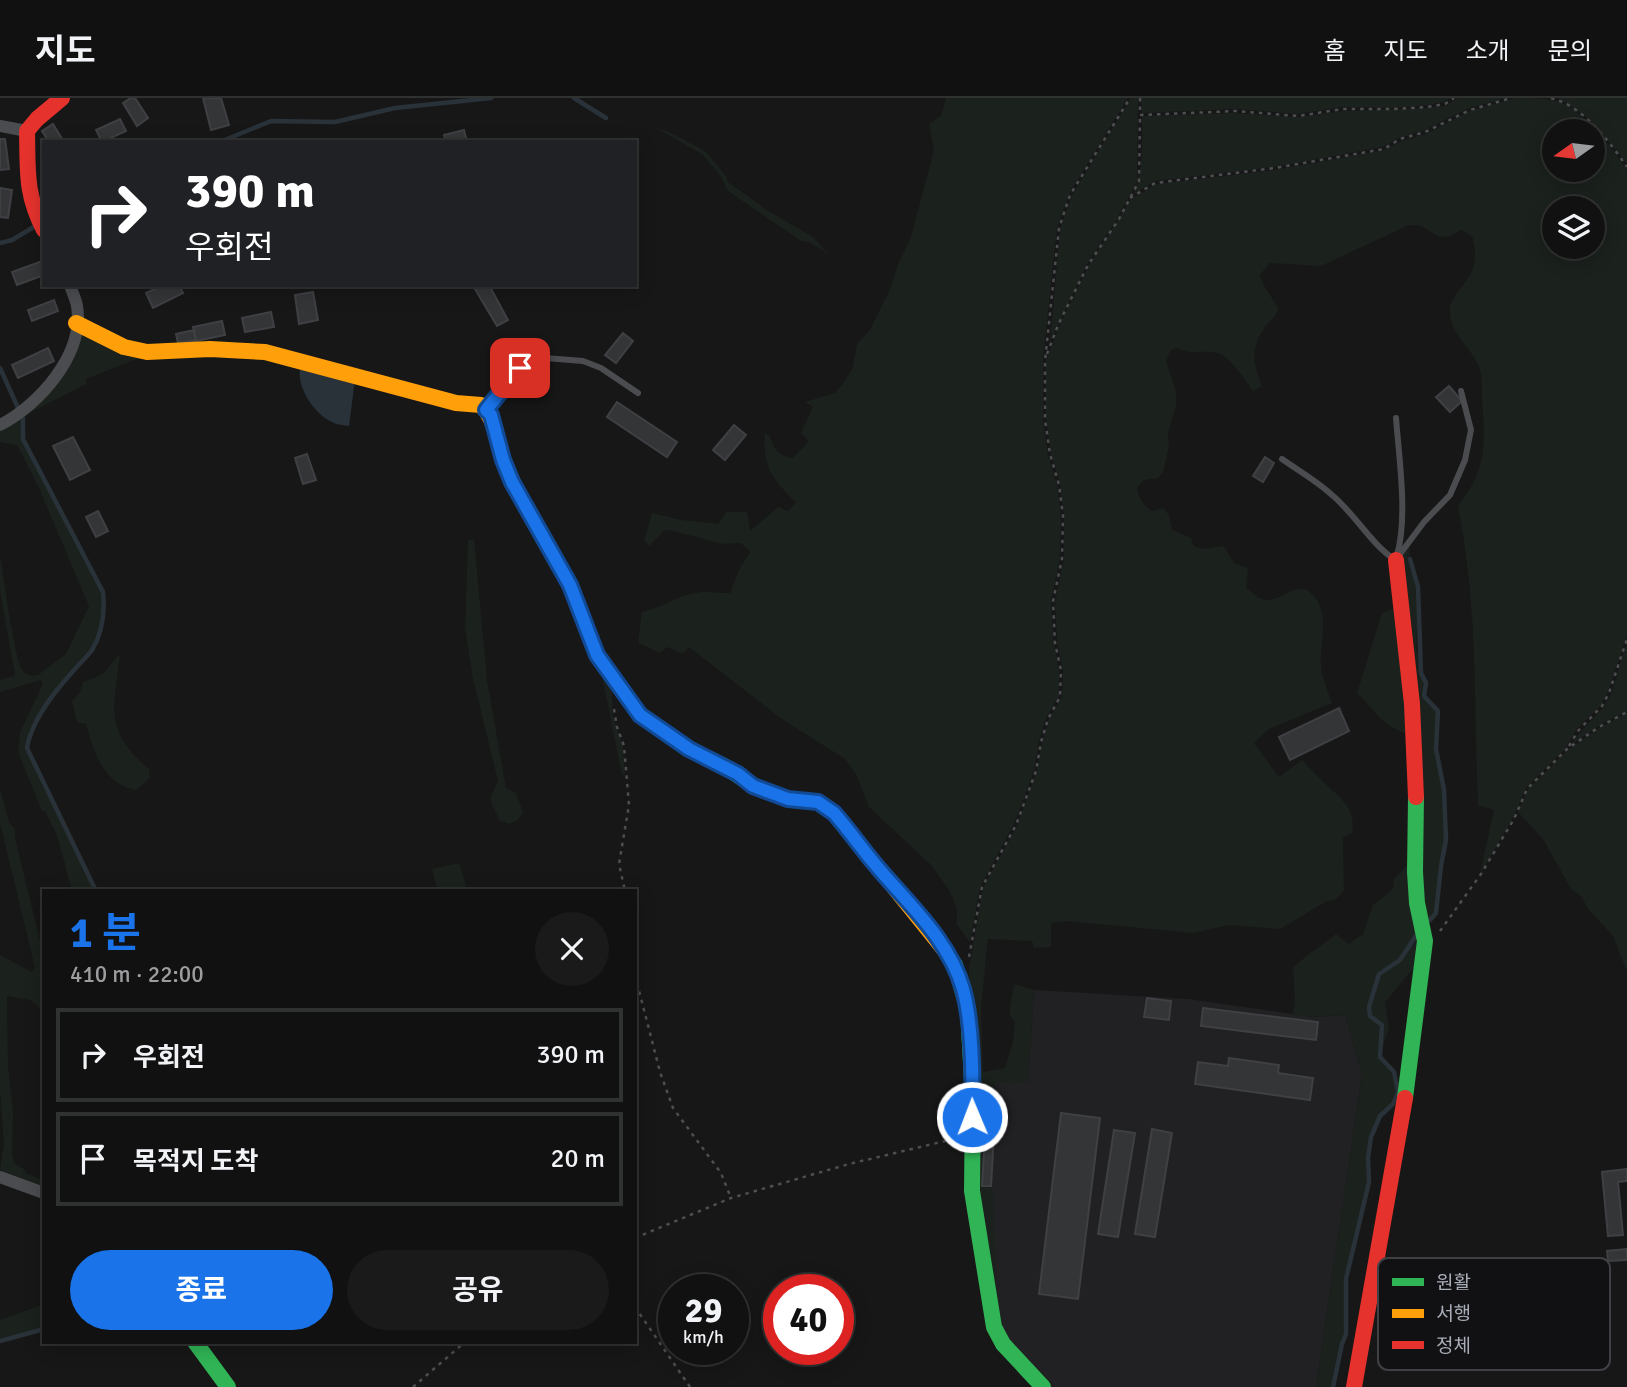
<!DOCTYPE html>
<html lang="ko">
<meta charset="utf-8">
<style>
body{margin:0;font-family:Signika,"Noto Sans KR",sans-serif;background:#1a1a1a;color:#f1f3f6;height:100vh;display:flex;flex-direction:column;font-size:26px;white-space:nowrap}
*{box-sizing:border-box;margin:0}
p{font-size:23px;color:#9c9d9f}
.icon{flex:none;width:38px;height:38px;fill:none;stroke:currentColor;stroke-width:2;stroke-linecap:round;stroke-linejoin:round}
.map{position:relative;flex:1;overflow:hidden}
.panel{position:absolute;left:42px;top:791px;width:595px;height:455px;display:flex;flex-direction:column;background:#111;border-radius:0px;box-shadow:0 4px 18px #0003,0 0 0 2px #303131}
.panel>*{flex:none}
.top-card{position:absolute;left:42px;top:42px;width:595px;height:147px;border-radius:0px;box-shadow:0 4px 18px #0003,0 0 0 2px #303131;background:#202124;color:#fff;overflow:hidden}
.needle{width:46px;rotate:256deg}
.buttons{position:absolute;left:1542px;top:21px;display:grid;gap:14px}
.buttons a{display:grid;place-items:center;width:63px;height:63px;border-radius:50%;background:#111;box-shadow:0 4px 18px #0003,0 0 0 2px #303131;font-size:35px}
.speed{position:absolute;left:658px;top:1176px;display:flex;gap:14px;font-size:35px;font-weight:700;text-align:center}
.speed>*{display:grid;place-content:center;width:91px;height:91px;border-radius:50%;background:#111;box-shadow:0 4px 18px #0003,0 0 0 2px #303131;line-height:1}
.speed small{font-size:18px;font-weight:400}
.speed .limit{border:10px solid #d22;background:#fff;color:#111}
.pin{position:absolute;display:grid;place-items:center;width:60px;height:60px;color:#fff;margin:-30px;border-radius:14px;box-shadow:0 4px 10px #0006}
.me{position:absolute;width:77px;margin:-38px;rotate:359deg;stroke-linejoin:round;filter:drop-shadow(0 0 5px #0008)}
.turn{display:flex;align-items:center;gap:24px;height:147px;padding:0 28px;font-size:32px}
.turn .icon{width:91px;height:91px;stroke-width:2.5}
.turn b{display:block;font-size:49px;line-height:60px}
.round{display:grid;place-items:center;flex:none;width:74px;height:74px;border-radius:37px;background:#1a1a1a}
.overview{display:flex;align-items:center;justify-content:space-between;height:119px;padding:0 28px}
h1{font-size:42px;font-weight:700;line-height:52px;color:#1a73e8}
.cta{display:flex;gap:14px;margin-top:auto;padding:14px 28px}
.cta a{flex:1;height:80px;border-radius:42px;background:#1a73e8;color:#fff;font-size:28px;font-weight:700;line-height:80px;text-align:center}
.cta a+a{background:#1a1a1a;color:#f1f3f6}
ul{padding:0;list-style:none}
li{display:flex;align-items:center;gap:21px;height:94px;margin:0 14px 10px;padding:0 14px;border:4px solid #303131;border-radius:0px}
li div{flex:1}
li b{display:block;font-size:26px}
li em{font-style:normal}
header{display:flex;align-items:center;gap:42px;box-sizing:border-box;height:98px;padding:0 35px;background:#111;border-bottom:2px solid #303131}
header strong{font-size:33px}
nav{display:flex;gap:38px;margin-inline-start:auto;font-size:24px}
.map>svg:first-child{display:block}
.built{fill:#212124}
.green{fill:#1b211c;fill-rule:evenodd}
.water{fill:#2a3239}
.lines{fill:none;stroke-linecap:round;stroke-linejoin:round}
.stream{stroke:#2a3239;stroke-width:4.5}
.building{fill:#343537;stroke:#3f4043;stroke-width:2}
.path{stroke:#4d4e52;stroke-width:2.5;stroke-dasharray:3.5 5;stroke-linecap:butt}
.lane{stroke:#4b4c50;stroke-width:6}
.street{stroke:#4b4c50;stroke-width:12}
.fast{stroke:#30b455;stroke-width:16}
.slow{stroke:#ff9f0a;stroke-width:16}
.jam{stroke:#e5322d;stroke-width:16}
.route-casing{stroke:#114b97;stroke-width:18}
.route{stroke:#1a73e8;stroke-width:12}
.key{fill:#111113;stroke:#3e4045;stroke-width:2}
.key-label{font-size:19px;fill:#a8adb8}
</style>
<header>
<strong>지도</strong>
<nav><a>홈</a><a>지도</a><a>소개</a><a>문의</a></nav>
</header>
<div class="map">
<svg width="1627" height="1289" viewBox="0 0 1627 1289">
<rect width="100%" height="100%" fill="#171717"/>
<!-- built -->
<path class="built" d="M1034 892 1188 901 1313 919 1345 917 1362 975 1316 1289H1055L1000 1232 985 1089 987 1034 993 1035 995 984H1028Z"/>
<!-- green -->
<path class="green" d="M946 0H1128L1069 96 1057 130 1043 262V322L1048 357 1057 387 1061 418 1060 461 1051 503 1054 546 1059 572V598L1046 620 1039 643 1034 673 1014 726 980 789 970 844 957 827V810L949 792 932 768 869 709 856 676 845 661 779 619 689 549 683 556 667 549 660 555 638 545 642 514C661 510 674 500 690 496 703 492 717 495 730 495L739 472 750 454 741 445 723 446 669 432 663 433 650 448 644 443 652 415 682 422 718 426 726 414H747L750 433 778 409 788 413 796 404C773 383 762 368 765 335L770 338C772 350 780 359 793 360L809 343 801 335 813 309 805 304 835 295 845 283 853 269 857 246 870 232 890 191 899 164 911 139 934 52 929 26 941 18Z
M1131 0H1138L1137 83 1117 121 1087 166 1050 245 1060 131 1072 97Z
M1141 0H1451L1444 4 1427 7 1394 10 1342 9 1298 16 1236 11 1142 15Z
M1458 0H1507L1469 10 1425 32 1399 40 1383 49 1274 69 1155 83 1133 97C1144 72 1142 45 1142 18L1236 15 1299 19 1343 13 1427 10 1445 8Z
M1515 0C1530 0 1547 0 1560 4 1588 17 1610 46 1627 72V538L1608 594 1601 607 1576 632 1566 650 1526 690 1513 720 1480 776 1494 712 1478 707C1474 608 1478 506 1458 409 1463 399 1471 391 1475 381 1487 356 1484 327 1482 301 1481 291 1483 278 1479 269 1472 251 1452 237 1450 217 1447 190 1486 183 1472 138L1461 132 1450 138 1439 139 1421 128 1409 127 1321 168 1270 165 1260 177C1263 190 1273 199 1278 211 1275 220 1270 222 1265 229 1250 251 1253 265 1262 288L1253 293C1246 283 1229 258 1218 255 1203 251 1192 258 1178 250L1171 252 1166 263 1176 294V308L1168 335 1169 349 1163 374 1158 380 1144 382 1137 389C1138 400 1143 406 1151 413L1163 410 1169 417 1172 432 1191 440 1194 448 1204 451 1224 448 1234 465 1248 470 1246 490C1252 494 1258 501 1265 502 1281 504 1297 482 1311 495 1332 515 1319 543 1321 568 1322 581 1328 593 1332 605L1269 631 1254 645 1279 679 1302 662C1311 671 1320 681 1329 689 1344 703 1356 713 1352 735L1343 740 1344 792 1335 802 1327 803 1280 831 1229 827 1193 835 1066 823 1051 825V849L1034 850 1032 843 988 841 981 910 983 974 1005 970 1013 943 1015 924 1009 916 1014 886 1034 892 1028 984 995 985 993 1035H987L985 1089 993 1091 996 1193 1000 1232 1055 1289H1048L1004 1243 997 1229 976 1091 975 1003 969 871 983 790 1017 728 1037 673 1042 644 1049 621 1062 599 1063 572 1057 545 1055 503 1064 461V418L1060 386 1051 356 1046 322V263L1060 226 1089 167 1131 101 1156 86 1275 72 1384 52 1401 43 1426 36 1470 13ZM1554 33H1592V72H1554ZM1554 110H1592V149H1554Z
M1558 0H1627V66L1590 22Z
M656 30 669 34 705 53 726 78 728 84 767 112 813 139 829 156 809 144 801 143 728 93 720 77 703 57Z
M81 233 147 257 86 281V286L24 318C59 290 67 275 81 233Z
M22 321V342L102 494C104 514 102 535 90 552 73 576 26 618 27 648 27 653 29 658 31 663L94 793H72L58 740 45 713H42L18 654 20 634 43 586 41 582 0 594V582L15 578 0 493V458C4 479 14 561 23 573 27 578 33 578 38 577L66 556 89 508 38 388 17 347 0 344V333Z
M474 441 487 582 506 690 516 695 523 714 518 722 509 726 499 722 490 701 498 683 473 581 465 530 468 442Z
M1410 444C1408 468 1414 473 1417 494 1419 512 1416 531 1417 550 1419 567 1425 582 1423 599L1437 614 1435 651 1442 692 1445 742 1439 768 1435 815 1426 826 1398 462Z
M1396 510 1401 521C1407 580 1411 638 1413 697 1414 741 1408 787 1418 830L1399 861 1377 875 1368 909 1369 919 1380 927 1378 960 1392 975 1396 994 1391 1005 1379 1017 1369 1039 1366 1060 1367 1084 1344 1181V1236L1340 1245 1331 1289H1316L1362 975 1345 917 1313 919 1293 916 1295 903 1293 870C1305 857 1322 848 1336 836L1349 846 1363 836 1373 807 1393 791 1394 781 1410 764 1408 636C1379 627 1377 613 1357 595L1382 515Z
M1627 545V613L1598 628 1571 647C1580 632 1593 622 1604 608 1617 590 1618 565 1627 545Z
M120 557C114 610 103 632 149 671L150 680 136 692C102 685 95 656 86 626L77 624 72 603 80 594 83 584C90 581 99 579 105 574 111 568 112 562 120 557Z
M600 567 612 589V615L623 648 625 676 622 677Z
M1627 615V874L1613 838 1588 811 1581 798 1571 791 1543 741 1518 714 1528 691 1568 652 1599 630Z
M0 690 9 724 15 731V740L44 859V913L30 902 7 898 8 968 13 1014 12 1056 14 1065 24 1071 26 1075 44 1083V1088L0 1072 4 1045 0 994V857L32 874 35 870 0 725Z
M459 765 468 793H438L432 771Z
M1419 836 1422 860 1385 904 1389 931 1381 954 1384 926 1372 917 1371 910 1380 877 1401 863Z
M44 1206V1229L0 1242V1222Z"/>
<!-- water -->
<path class="water" d="M301 267 355 282 349 328C343 327 337 327 332 324 314 316 294 286 301 267Z"/>
<g class="lines">
<!-- stream -->
<path class="stream" d="M574 0 606 20
M220 44 271 23 335 24 395 10 491 0
M0 145 12 142 37 127
M0 270 23 321V341L103 494C105 514 103 534 92 552 87 559 80 565 74 572 56 592 31 622 27 650L96 793
M1410 461 1418 489 1421 575 1426 585 1424 598 1438 613 1436 651 1444 692 1446 742 1441 768 1436 815 1430 822
M0 1243 44 1231
M1333 1289 1342 1246 1346 1236V1181L1369 1084 1368 1060 1371 1039 1380 1018 1393 1006 1398 994 1394 974 1380 959 1382 927 1370 918 1369 909 1379 876 1400 862 1417 836"/>
</g>
<!-- building -->
<path class="building" d="M131 0H135L148 20 137 28 123 5Z
M203 0H221L229 27 211 32Z
M120 21 126 33 102 44 96 32Z
M53 26 64 44H49L42 33Z
M464 32 467 44H446L444 37Z
M0 41H5L9 71 0 72Z
M0 90 12 92 8 120 0 119Z
M42 163 44 177 17 187 12 174Z
M163 187H179L183 195 153 210 146 195Z
M481 187H489L508 222 497 228 475 191Z
M313 194 318 222 299 226 295 197Z
M54 202 58 213 32 223 28 212Z
M271 214 274 229 245 234 242 220Z
M222 223 225 237 196 243 193 229Z
M194 232 196 242 178 245 176 236Z
M623 235 633 243 616 265 605 257Z
M48 250 54 263 18 280 12 267Z
M1449 288 1462 303 1450 314 1436 299Z
M617 304 677 344 667 359 607 319Z
M734 327 746 337 725 362 713 352Z
M73 339 90 372 70 382 53 348Z
M307 356 316 382 303 386 295 360Z
M1265 359 1274 365 1263 384 1253 378Z
M98 413 108 433 96 439 86 419Z
M1339 610 1349 633 1290 662 1279 639Z
M1147 900 1171 903 1169 922 1144 919Z
M1203 910 1318 924 1316 942 1201 928Z
M1229 960 1279 967 1278 975 1313 980 1310 1002 1195 986 1198 964 1228 968Z
M1061 1015 1100 1020 1078 1201 1039 1196Z
M1152 1031 1172 1035 1155 1139 1135 1136Z
M1114 1032 1135 1035 1118 1139 1098 1136Z
M985 1036H994L991 1088H982Z
M1627 1071V1083L1618 1084 1623 1137 1608 1138 1602 1074Z
M1627 1151V1162L1608 1163 1607 1153Z"/>
<g class="lines">
<!-- path -->
<path class="path" d="M1140 0V17L1236 13 1298 18 1343 11H1393L1427 9 1445 6 1454 0
M1551 0C1583 8 1609 43 1627 69
M1130 100 1155 85 1275 70 1384 51 1400 41 1425 34 1470 12 1511 0
M1047 256 1059 225 1088 167 1119 121 1139 83 1140 17
M614 611 617 629 624 648 629 707 619 766 625 793
M1569 648 1578 633 1602 608 1609 595 1627 541
M1440 833 1481 776 1514 721 1527 691 1567 651 1599 629 1627 614
M969 859 982 789 1016 727 1036 673 1041 644 1048 621 1060 599 1061 572 1055 545 1053 503 1062 461 1063 418 1059 387 1050 356 1045 322V263L1059 130 1070 97 1130 0
M635 877 660 974 673 1010 721 1075 731 1100
M635 1140 731 1100 849 1066 958 1040
M635 1209 690 1289
M413 1289 465 1244"/>
<!-- lane -->
<path class="lane" d="M488 310 520 270 545 260 583 263 601 270 638 295
M1396 320C1399 360 1408 419 1397 457
M1282 361C1299 373 1317 383 1332 397 1354 415 1372 447 1394 461
M1397 460 1424 424 1450 397 1465 362 1471 332 1461 293"/>
<!-- street -->
<path class="street" d="M0 28 27 33
M0 327C39 307 85 256 77 208 76 201 72 194 70 187
M0 1079 44 1095"/>
<!-- fast -->
<path class="fast" d="M535 424 570 487 597 557 640 617 689 651 724 668 745 682
M947 855 955 867 968 912 973 1001 972 1093 994 1229 1003 1246 1043 1289
M1405 1000 1425 843 1417 805 1415 774 1416 699
M195 1244 228 1289"/>
<!-- slow -->
<path class="slow" d="M76 225 124 249 147 254 210 251 265 254 456 305 481 307C497 323 496 343 504 364 511 385 524 404 535 424
M745 682 753 688 788 701 818 704 834 715 947 855"/>
<!-- jam -->
<path class="jam" d="M44 132C25 96 28 72 27 33L37 21 62 0
M1396 462 1412 606 1416 699
M1354 1289 1405 1000"/>
</g>
<g class="lines">
<defs>
<path id="route" d="M520 270 486 312 491 317 503 362 512 384 570 487 597 557 640 617 689 651 738 676 753 688 788 701 818 704 834 715C848 731 860 748 874 765 906 804 949 841 963 891 973 927 973 982 972 1019"/>
</defs>
<!-- route casing -->
<use href="#route" class="route-casing"/>
<!-- route -->
<use href="#route" class="route"/>
</g>
<!-- legend -->
<rect x="1378" y="1160" width="232" height="112" rx="10" class="key"/>
<rect x="1392" y="1180" width="32" height="8" fill="#30b455"/>
<rect x="1392" y="1211" width="32" height="9" fill="#ff9f0a"/>
<rect x="1392" y="1243" width="32" height="8" fill="#e5322d"/>
<g class="key-label">
<text x="1436" y="1191">원활</text>
<text x="1436" y="1222">서행</text>
<text x="1436" y="1254">정체</text>
</g>
</svg>
<div class="buttons">
<a><svg class="needle" viewBox="-14 -14 28 28"><path d="M0-13l5 13h-10z" fill="#e53935"/><path d="M0 13l5-13h-10z" fill="#9c9d9f"/></svg></a>
<a><svg class="icon" aria-label="layers" viewBox="0 0 24 24"><path d="M12 4l9 5-9 5-9-5zM3 14l9 5 9-5"/></svg></a>
</div>
<div class="speed"><div>29<small>km/h</small></div><div class="limit">40</div></div>
<div class="pin" style="left:520px;top:270px;background:#d93025"><svg class="icon" aria-label="arrive" viewBox="0 0 24 24"><path d="M6 21V4h12l-3 4 3 4H6"/></svg></div>
<svg class="me" style="left:972px;top:1019px" viewBox="-20 -20 40 40"><circle r="17" fill="#1a73e8" stroke="#fff" stroke-width="3"/><path d="M0-11L8 9 0 5-8 9z" fill="#fff"/></svg>
<div class="top-card">
<div class="turn"><svg class="icon" aria-label="right" viewBox="0 0 24 24"><path d="M7 20v-9h11M14 6l5 5-5 5"/></svg><div><b>390 m</b>우회전</div></div>
</div>
<section class="panel">
<div class="overview"><div><h1>1 분</h1><p>410 m · 22:00</p></div><a class="round"><svg class="icon" aria-label="close" viewBox="0 0 24 24"><path d="M6 6l12 12M18 6L6 18"/></svg></a></div>
<ul>
<li><svg class="icon" aria-label="right" viewBox="0 0 24 24"><path d="M7 20v-9h11M14 6l5 5-5 5"/></svg><div><b>우회전</b></div><em>390 m</em></li>
<li><svg class="icon" aria-label="arrive" viewBox="0 0 24 24"><path d="M6 21V4h12l-3 4 3 4H6"/></svg><div><b>목적지 도착</b></div><em>20 m</em></li>
</ul>
<div class="cta"><a>종료</a><a>공유</a></div>
</section>
</div>
